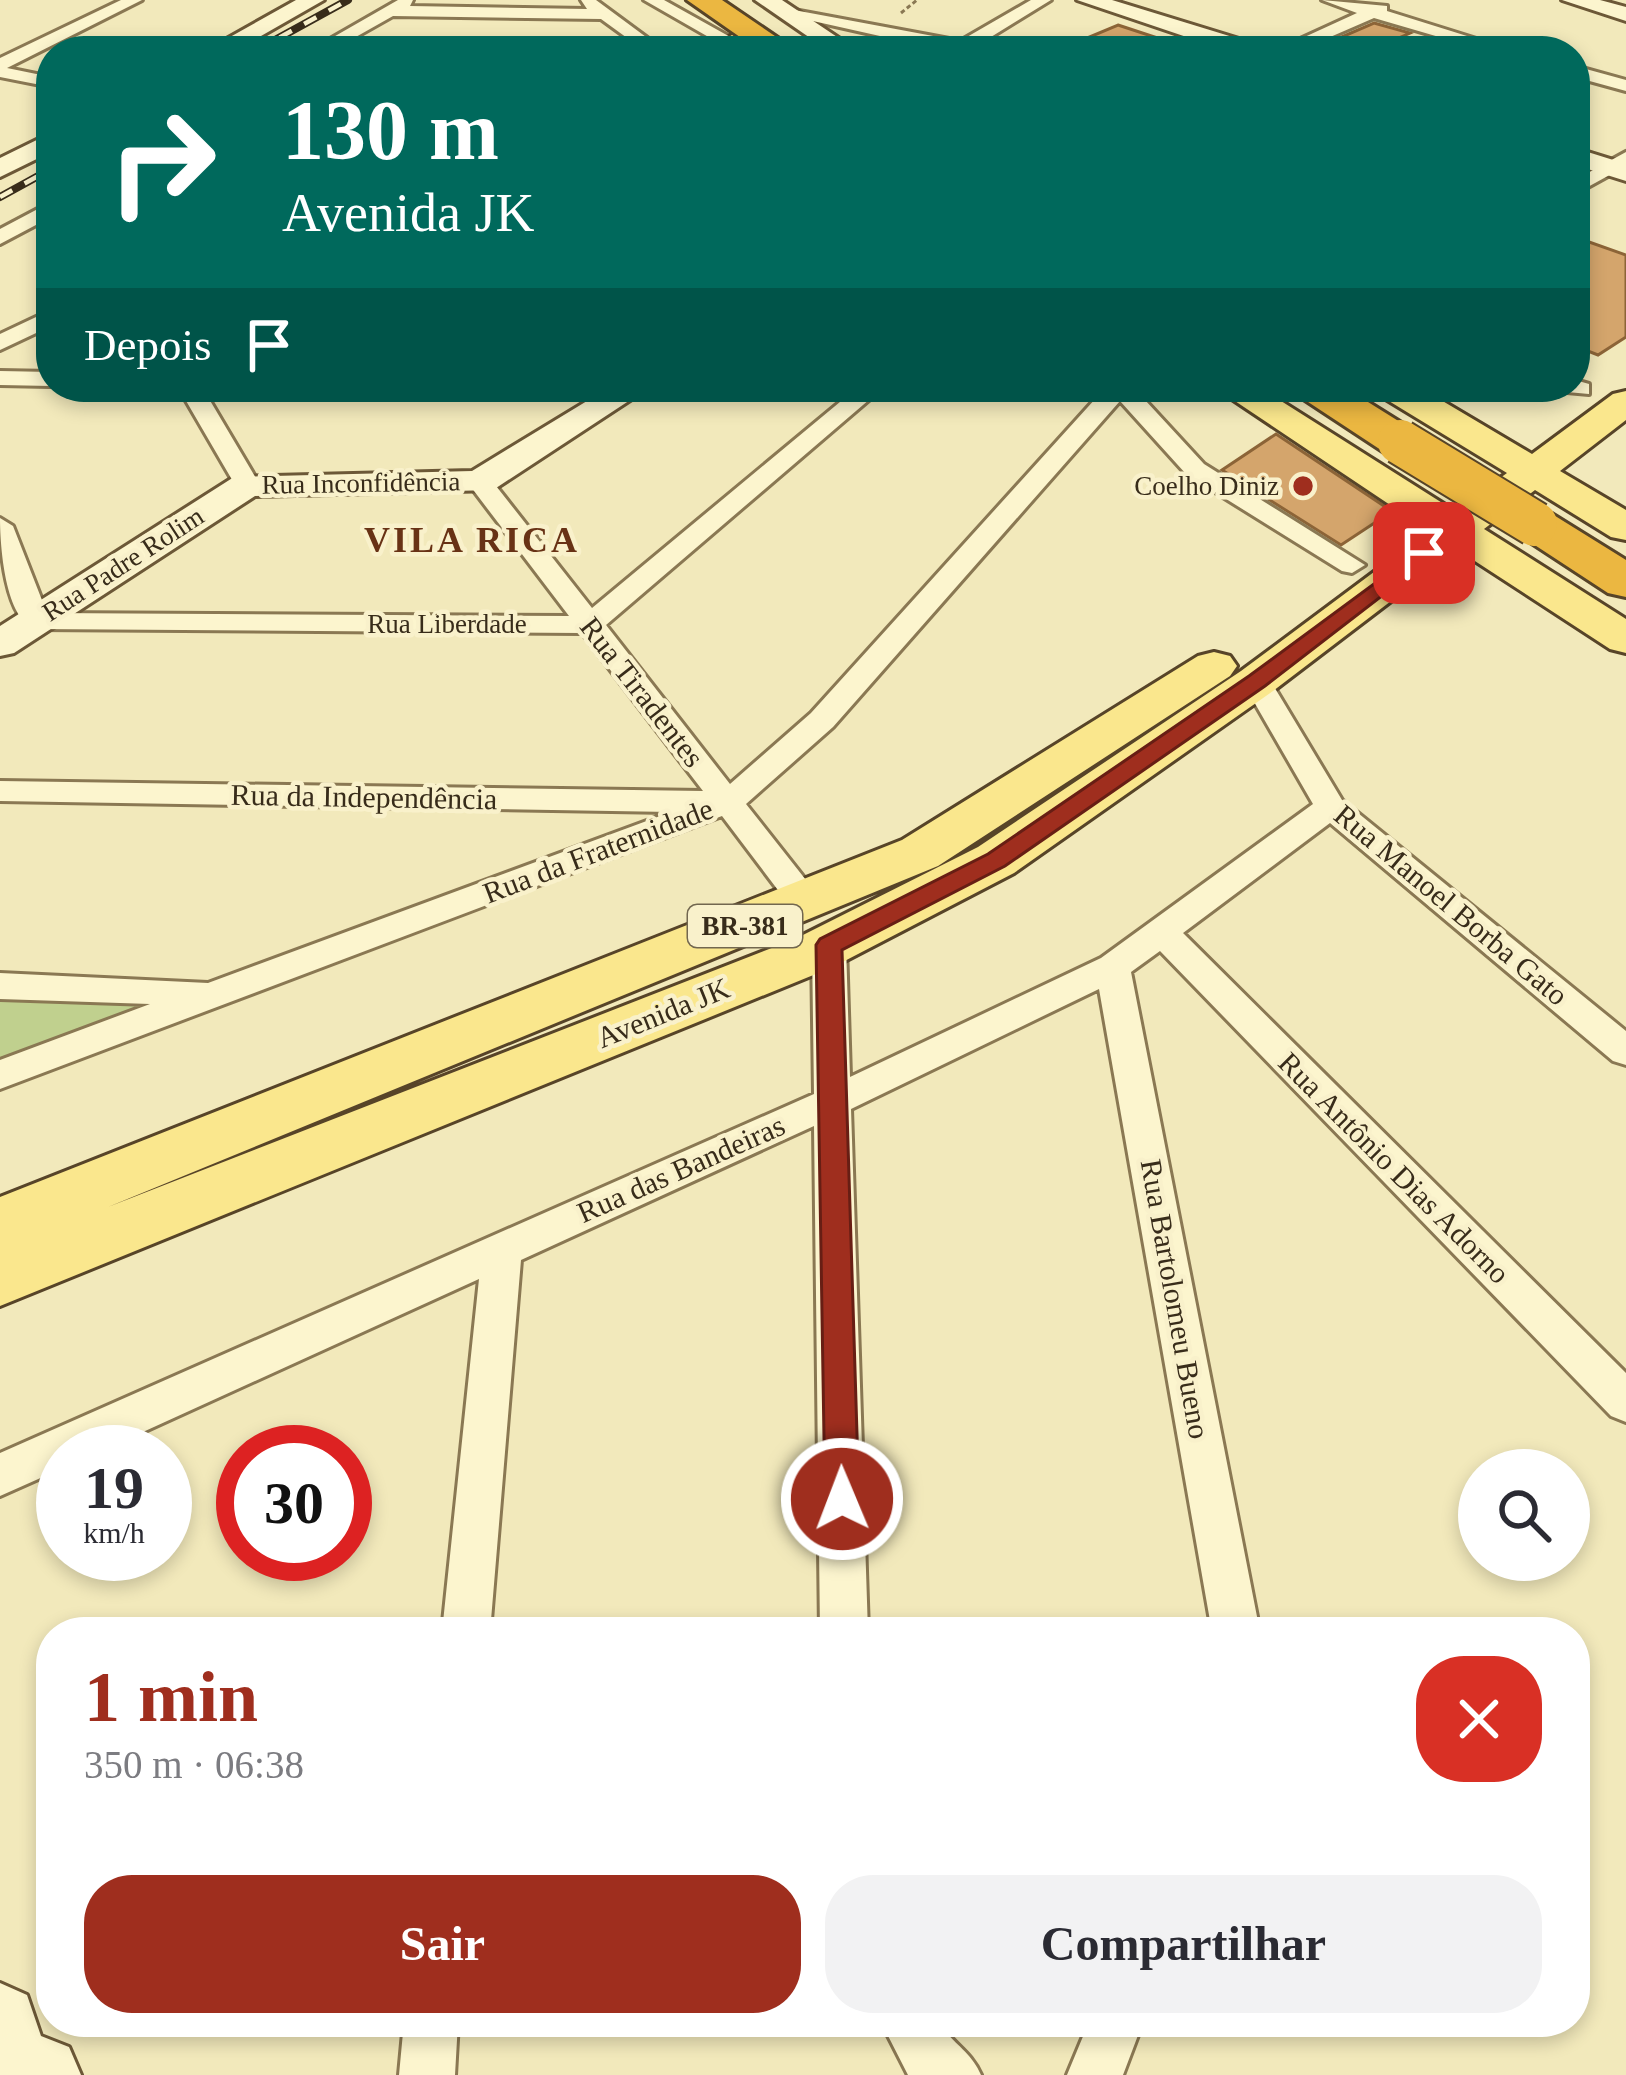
<!DOCTYPE html>
<html lang="pt">
<meta charset="utf-8">
<style>
body{margin:0;font-family:"Times New Roman",serif;background:#f2f2f3;color:#2b2b33;height:100vh;display:flex;flex-direction:column;font-size:45px;white-space:nowrap}
*{box-sizing:border-box;margin:0}
p{font-size:39px;color:#7c7c81}
.icon{flex:none;width:66px;height:66px;fill:none;stroke:currentColor;stroke-width:2;stroke-linecap:round;stroke-linejoin:round}
.map{position:relative;flex:1;overflow:hidden}
.drawer{position:absolute;left:36px;top:1617px;width:1554px;height:420px;display:flex;flex-direction:column;background:#fff;border-radius:48px;box-shadow:0 6px 18px #0003}
.drawer>*{flex:none}
.top-card{position:absolute;left:36px;top:36px;width:1554px;height:366px;border-radius:48px;box-shadow:0 6px 18px #0003;background:#00695c;color:#fff;overflow:hidden}
.tools{position:absolute;left:1458px;top:1449px;display:grid;gap:24px}
.tools a{display:grid;place-items:center;width:132px;height:132px;border-radius:50%;background:#fff;box-shadow:0 6px 18px #0003;font-size:60px}
.speed{position:absolute;left:36px;top:1425px;display:flex;gap:24px;font-size:60px;font-weight:700;text-align:center}
.speed>*{display:grid;place-content:center;width:156px;height:156px;border-radius:50%;background:#fff;box-shadow:0 6px 18px #0003;line-height:1}
.speed small{font-size:30px;font-weight:400}
.speed .limit{border:18px solid #d22;background:#fff;color:#111}
.pin{position:absolute;display:grid;place-items:center;width:102px;height:102px;color:#fff;margin:-51px;border-radius:24px;box-shadow:0 6px 18px #0006}
.me{position:absolute;width:132px;margin:-66px;rotate:359deg;stroke-linejoin:round;filter:drop-shadow(0 0 9px #0008)}
.turn{display:flex;align-items:center;gap:42px;height:252px;padding:0 48px;font-size:54px}
.turn .icon{width:156px;height:156px;stroke-width:2.5}
.turn b{display:block;font-size:84px;line-height:102px}
.then{display:flex;align-items:center;height:114px;padding:0 48px;background:#0003;gap:24px;font-size:45px}
.round{display:grid;place-items:center;flex:none;width:126px;height:126px;border-radius:48px;background:#f2f2f3}
.overview{display:flex;align-items:center;justify-content:space-between;height:204px;padding:0 48px}
h1{font-size:72px;font-weight:800;line-height:90px;color:#9f2e1e}
.cta{display:flex;gap:24px;margin-top:auto;padding:24px 48px}
.cta a{flex:1;height:138px;border-radius:48px;background:#9f2e1e;color:#fff;font-size:48px;font-weight:800;line-height:138px;text-align:center}
.cta a+a{background:#f2f2f3;color:#2b2b33}
.map>svg:first-child{display:block}
.green{fill:#c0d08e}
.building{fill:#d4a56c;stroke:#8c6437;stroke-width:3}
.lines{fill:none;stroke-linecap:round;stroke-linejoin:round}
.street-casing{stroke:#8a7853;stroke-width:6}
.secondary-casing{stroke:#6c5837;stroke-width:6}
.primary-casing{stroke:#574428;stroke-width:6}
.highway-casing{stroke:#574428;stroke-width:6}
.path{stroke:#8a7853;stroke-width:3;stroke-dasharray:4.5 3;stroke-linecap:butt}
.street{fill:#fcf5ce;fill-rule:evenodd}
.secondary{fill:#fcf5ce;fill-rule:evenodd}
.primary{fill:#fae78d;fill-rule:evenodd}
.highway{fill:#ebb741;fill-rule:evenodd}
.rail-casing{stroke:#382c1a;stroke-width:8}
.rail{stroke:#f9f1cb;stroke-width:4.5;stroke-dasharray:14;stroke-linecap:butt}
.highway-bridge-casing{stroke:#574428;stroke-width:48;stroke-linecap:butt}
.highway-bridge{stroke:#ebb741;stroke-width:44}
.route{fill:#9f2e1e;stroke:#671e14;stroke-width:3}
.poi-dot{fill:#9f2e1e;stroke:#f9f1cb;stroke-width:4.5}
.labels{text-anchor:middle;stroke-width:9;stroke-linejoin:round;paint-order:stroke}
.far-street-label{font-size:27px;fill:#382c1a;stroke:#f9f1cb}
.far-poi-label{font-size:27px;fill:#382c1a;stroke:#f9f1cb;text-anchor:end}
.shield{fill:#f9f1cb;stroke:#72674f;stroke-width:3}
.shield-label{font-size:27px;font-weight:bold;fill:#382c1a}
.street-label{font-size:30px;fill:#382c1a;stroke:#f9f1cb}
.far-district-label{font-size:36px;font-weight:bold;letter-spacing:3px;fill:#683215;stroke:#f9f1cb}
</style>
<div class="map">
<svg width="1626" height="2075" viewBox="0 0 1626 2075">
<rect width="100%" height="100%" fill="#f2e9bb"/>
<!-- green -->
<path class="green" d="M0 998 185 1000 0 1067Z"/>
<!-- building -->
<path class="building" d="M1374 23 1410 33 1369 51H1309Z
M1118 25 1182 46 1181 51H1056Z
M1575 237 1626 255V337L1598 355 1575 346Z
M1276 434 1387 508 1388 514 1341 545 1222 470Z"/>
<g class="lines">
<defs>
<path id="street" d="M121 0H142L7 68 51 77V87L0 77V58Z
M398 0H413L410 6 587 9 581 0H596L665 51H645L601 19 393 16 331 51H309Z
M644 0H664L741 43 726 47Z
M1031 0H1051L978 45 992 51H947L786 15 794 10 960 41Z
M1322 0 1387 6V11L1515 51H1487L1374 18 1298 51H1274L1357 13Z
M1575 66 1626 80V91L1575 77Z
M1626 152V166L1575 194V180Z
M51 202V217L0 244V229Z
M51 310V326L0 350V334Z
M0 371 51 372V386L0 385Z
M1575 380 1589 384V394L1567 392 1563 387H1575Z
M178 387H202L260 485 256 490H238Z
M858 387H884L606 625 730 784 811 713 1106 387H1133L1204 464 1365 565 1352 573 1342 571 1186 474 1120 401 833 727 746 804 817 894 822 902 817 910H793L722 816 0 1089V1060L150 1004 0 999V973L208 983 671 812 0 801V781L703 791 582 633 36 629C5 621 0 545 0 518L13 526 47 613 569 616 471 487 467 482 471 477H489L592 608Z
M1257 672 1267 675 1342 800 1626 1031V1065L1613 1061 1330 823 1183 933 1626 1373V1422L1611 1416 1160 951 1131 972 1260 1632H1212L1099 989 851 1109 868 1632H820L814 1126 521 1260 490 1632H442L479 1279 99 1452H63V1468L0 1496V1453L814 1094 812 945 817 936 829 933 841 936 846 945 850 1077 1101 958 1313 804 1242 681Z
M404 2022H458L455 2075H399Z
M881 2022H939C952 2044 971 2051 981 2075H908Z
M1089 2022H1143L1123 2075H1067Z"/>
<path id="secondary" d="M296 0H324L235 51H205Z
M755 0H782L858 51H829Z
M1077 0H1112L1262 46 1265 51H1228Z
M1562 0H1600L1626 7V21Z
M51 133V152L0 177V158Z
M1575 148 1626 164V181L1575 165Z
M610 387H650L493 490 255 496 14 653 0 656V626L234 477 472 471Z
M0 1983 27 1995 41 2036 69 2047 81 2075H0Z"/>
<path id="primary" d="M732 35 756 51H725L719 43Z
M1214 387H1259L1455 511 1507 473 1379 395 1373 387H1419L1532 454 1613 394 1626 391V420L1560 471 1626 510V540L1611 537 1535 490 1484 529 1626 619V653L1610 649 1458 550 1273 691 1014 873 833 967 0 1306V1197L902 840 1198 656 1214 652 1230 656 1237 666 1230 676 938 866 108 1207 795 939 978 847 1241 671 1429 531Z"/>
<path id="highway" d="M687 0H722L797 51H760Z
M1292 387H1344L1416 432 1423 442 1416 452 1400 456 1384 452 1299 396Z
M1535 510 1552 514 1626 560V597L1608 593 1518 534 1511 524 1518 514Z"/>
</defs>
<!-- street casing -->
<use href="#street" class="street-casing"/>
<!-- secondary casing -->
<use href="#secondary" class="secondary-casing"/>
<!-- primary casing -->
<use href="#primary" class="primary-casing"/>
<!-- highway casing -->
<use href="#highway" class="highway-casing"/>
<!-- path -->
<path class="path" d="M901 13 917 0"/>
<!-- street -->
<use href="#street" class="street"/>
<!-- secondary -->
<use href="#secondary" class="secondary"/>
<!-- primary -->
<use href="#primary" class="primary"/>
<!-- highway -->
<use href="#highway" class="highway"/>
<defs>
<path id="rail" d="M255 51 348 0
M0 197 51 169"/>
</defs>
<!-- rail casing -->
<use href="#rail" class="rail-casing"/>
<!-- rail -->
<use href="#rail" class="rail"/>
<defs>
<path id="highway-bridge" d="M1400 442 1535 524"/>
</defs>
<!-- highway-bridge casing -->
<use href="#highway-bridge" class="highway-bridge-casing"/>
<!-- highway-bridge -->
<use href="#highway-bridge" class="highway-bridge"/>
</g>
<!-- route -->
<path class="route" d="M1424 547 1434 553 1431 558 1265 686 1005 866 842 950 859 1499 854 1511 842 1516 830 1511 825 1499 816 945 820 939 988 854 1249 676Z"/>
<!-- markers -->
<circle class="poi-dot" cx="1303" cy="486" r="12"/>
<g class="labels">
<!-- far-street labels -->
<g class="far-street-label">
<text transform="translate(361 483) rotate(-1)" y="9">Rua Inconfidência</text>
<text transform="translate(123 564) rotate(-33)" y="9">Rua Padre Rolim</text>
<text x="447" y="633">Rua Liberdade</text>
</g>
<!-- far-poi labels -->
<g class="far-poi-label">
<text x="1279" y="495">Coelho Diniz</text>
</g>
<!-- shield labels -->
<rect class="shield" x="688" y="905" width="114" height="42" rx="9"/>
<g class="shield-label">
<text x="745" y="935">BR-381</text>
</g>
<!-- street labels -->
<g class="street-label">
<text transform="translate(642 692) rotate(52)" y="10">Rua Tiradentes</text>
<text transform="translate(364 797) rotate(1)" y="10">Rua da Independência</text>
<text transform="translate(598 851) rotate(-21)" y="10">Rua da Fraternidade</text>
<text transform="translate(1451 905) rotate(40)" y="10">Rua Manoel Borba Gato</text>
<text transform="translate(663 1013) rotate(-22)" y="10">Avenida JK</text>
<text transform="translate(1394 1168) rotate(45)" y="10">Rua Antônio Dias Adorno</text>
<text transform="translate(681 1169) rotate(-24)" y="10">Rua das Bandeiras</text>
<text transform="translate(1175 1299) rotate(80)" y="10">Rua Bartolomeu Bueno</text>
</g>
<!-- far-district labels -->
<g class="far-district-label">
<text x="472" y="552">VILA RICA</text>
</g>
</g>
</svg>
<div class="tools">
<a><svg class="icon" aria-label="search" viewBox="0 0 24 24"><circle cx="10" cy="10" r="6"/><path d="M15 15l6 6"/></svg></a>
</div>
<div class="speed"><div>19<small>km/h</small></div><div class="limit">30</div></div>
<div class="pin" style="left:1424px;top:553px;background:#d93025"><svg class="icon" aria-label="arrive" viewBox="0 0 24 24"><path d="M6 21V4h12l-3 4 3 4H6"/></svg></div>
<svg class="me" style="left:842px;top:1499px" viewBox="-20 -20 40 40"><circle r="17" fill="#9f2e1e" stroke="#fff" stroke-width="3"/><path d="M0-11L8 9 0 5-8 9z" fill="#fff"/></svg>
<div class="top-card">
<div class="turn"><svg class="icon" aria-label="right" viewBox="0 0 24 24"><path d="M7 20v-9h11M14 6l5 5-5 5"/></svg><div><b>130 m</b>Avenida JK</div></div>
<div class="then">Depois<svg class="icon" aria-label="arrive" viewBox="0 0 24 24"><path d="M6 21V4h12l-3 4 3 4H6"/></svg></div>
</div>
<section class="drawer">
<div class="overview"><div><h1>1 min</h1><p>350 m · 06:38</p></div><a class="round" style="background:#d93025;color:#fff"><svg class="icon" aria-label="close" viewBox="0 0 24 24"><path d="M6 6l12 12M18 6L6 18"/></svg></a></div>
<div class="cta"><a>Sair</a><a>Compartilhar</a></div>
</section>
</div>
